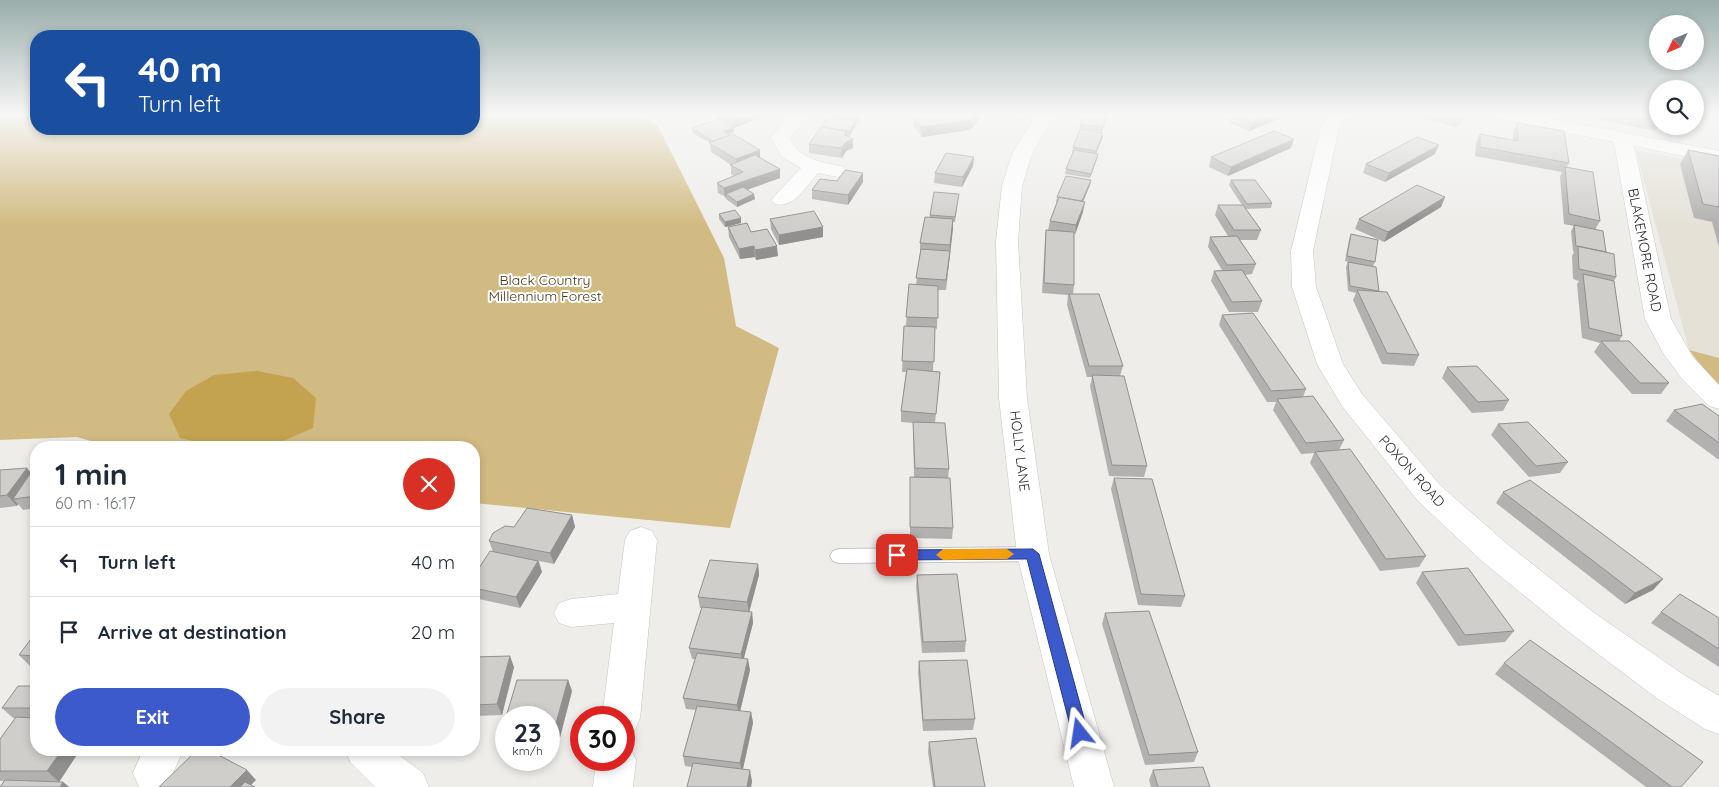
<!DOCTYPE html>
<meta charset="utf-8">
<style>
body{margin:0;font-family:Quicksand,sans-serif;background:#f2f2f3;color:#1f2937;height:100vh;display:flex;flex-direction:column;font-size:19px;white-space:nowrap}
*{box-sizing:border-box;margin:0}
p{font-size:16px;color:#747a83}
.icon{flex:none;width:28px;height:28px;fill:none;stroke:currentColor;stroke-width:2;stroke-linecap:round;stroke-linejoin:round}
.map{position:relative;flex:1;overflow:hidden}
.details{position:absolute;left:30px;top:441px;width:450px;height:315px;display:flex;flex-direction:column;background:#fff;border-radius:20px;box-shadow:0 2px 8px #0003}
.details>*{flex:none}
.guide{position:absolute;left:30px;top:30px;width:450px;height:105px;border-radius:20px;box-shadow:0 2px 8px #0003;background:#1a4fa0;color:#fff;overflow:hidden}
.needle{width:32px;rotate:226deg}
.tools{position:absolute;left:1649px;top:15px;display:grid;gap:10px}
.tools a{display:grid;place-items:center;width:55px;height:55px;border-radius:50%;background:#fff;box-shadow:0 2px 8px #0003;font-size:25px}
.speed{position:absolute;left:495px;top:706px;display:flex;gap:10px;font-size:25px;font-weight:700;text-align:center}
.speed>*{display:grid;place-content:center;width:65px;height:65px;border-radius:50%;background:#fff;box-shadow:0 2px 8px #0003;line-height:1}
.speed small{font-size:12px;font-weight:400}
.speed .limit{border:8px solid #d22;background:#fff;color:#111}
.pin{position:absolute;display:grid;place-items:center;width:42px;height:42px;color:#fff;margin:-21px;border-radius:10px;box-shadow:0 2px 8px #0006}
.me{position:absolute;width:55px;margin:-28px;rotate:345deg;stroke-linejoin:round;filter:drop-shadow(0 0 4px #0008)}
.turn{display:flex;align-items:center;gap:18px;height:105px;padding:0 25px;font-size:22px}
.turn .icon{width:65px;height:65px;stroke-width:2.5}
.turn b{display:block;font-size:35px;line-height:42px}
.round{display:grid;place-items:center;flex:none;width:52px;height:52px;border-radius:26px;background:#f2f2f3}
.headline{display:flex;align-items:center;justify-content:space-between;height:85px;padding:0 25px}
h1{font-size:30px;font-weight:700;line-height:38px}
.action{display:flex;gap:10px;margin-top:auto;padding:10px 25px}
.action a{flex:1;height:58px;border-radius:30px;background:#3d5acc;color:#fff;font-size:20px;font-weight:700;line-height:58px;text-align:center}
.action a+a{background:#f2f2f3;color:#1f2937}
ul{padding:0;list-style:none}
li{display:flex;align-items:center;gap:15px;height:70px;padding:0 25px;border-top:1px solid #e0e1e3}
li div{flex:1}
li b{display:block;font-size:19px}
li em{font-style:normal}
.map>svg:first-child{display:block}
.built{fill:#e5e1d7}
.green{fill:#d2bb82}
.water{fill:#c3a350}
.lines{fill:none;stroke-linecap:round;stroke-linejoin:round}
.service-casing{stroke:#c6c5c2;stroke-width:2}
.minor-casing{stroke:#c6c5c2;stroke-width:1}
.service{fill:#fff;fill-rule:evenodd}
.minor{fill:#fff;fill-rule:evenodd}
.wall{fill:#b2b1af}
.shaded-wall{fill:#91908e}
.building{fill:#cfcecb;stroke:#91908e}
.route{fill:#3d5acc;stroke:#283a85}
.slow{fill:#f59e0b}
.labels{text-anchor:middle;stroke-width:4;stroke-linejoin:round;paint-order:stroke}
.street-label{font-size:14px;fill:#2b2a29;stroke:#fff}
.park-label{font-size:14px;fill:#443712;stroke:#fff}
</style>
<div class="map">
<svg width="1719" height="787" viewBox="0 0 1719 787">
<rect width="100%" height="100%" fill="#eeedea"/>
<!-- built -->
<path class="built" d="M1636 151 1719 164V387L1689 350Z"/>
<!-- green -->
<path class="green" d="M0 115H36V129H474V115H639L658 126 724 258 736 326 779 348 730 528 474 503V448H115L77 437 0 440Z
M1689 350 1719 358V387L1716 385Z"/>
<!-- water -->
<path class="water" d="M257 371 293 378 316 398 313 428 274 445 214 446 180 438 169 414 186 391 214 375Z"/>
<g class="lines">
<defs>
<path id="service" d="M1033 547 1039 549 1042 554 1039 559 1033 561 839 563 833 561 830 556 833 551 839 549Z"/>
<path id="minor" d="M790 115H809L790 138C798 160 824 162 844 167L847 171 844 175 837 177 818 173C806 186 794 209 775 204L771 200 801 168 781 156 771 137Z
M1036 115H1054L1032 154 1022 186 1018 241 1027 398 1049 554 1114 787H1074L1017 554 999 398 996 241 1002 186 1012 154Z
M1330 115H1348L1339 127 1313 251 1316 287 1343 364 1362 394 1440 485 1507 544 1593 612 1684 675 1719 696V734L1705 729 1658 699 1569 632 1483 562 1418 501 1342 406 1317 364 1292 287 1291 251 1321 127Z
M1496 115H1533L1719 151V163L1634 146 1671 319 1693 357 1719 385V409L1709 406 1682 379 1663 353 1645 319 1614 142 1505 120 1499 119Z
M641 527 652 531 657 540 640 718 635 730 624 734V718H602L614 623 571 627 559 623 554 613 559 603 571 599 618 594 625 540 630 531Z
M624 744 630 747 636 760 633 787H593L596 760H624Z
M143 750H183L167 787H139L133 773Z
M345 750H392L423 773 429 787H375L351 763Z"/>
</defs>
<!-- service casing -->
<use href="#service" class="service-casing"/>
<!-- minor casing -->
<use href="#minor" class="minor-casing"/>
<!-- service -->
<use href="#service" class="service"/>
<!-- minor -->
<use href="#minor" class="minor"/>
</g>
<!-- wall -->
<path class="wall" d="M715 115H763V117L734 128V132L728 134 760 157 780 169V178L747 190 755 199 737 207 726 199V197L718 193 717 183 734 176 731 174V165L711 152 710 143 693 133 692 128 718 119 715 118Z
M830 115H862L858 123H856V125L849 137 847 136 853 139V148L846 151 842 158 809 153V144L830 118Z
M930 115H981L980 118 970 130 922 137 913 126V117Z
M1108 115 1102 132 1079 128 1080 124Z
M1232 115H1288L1249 131 1230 123Z
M1410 115H1465L1462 121 1456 127Z
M1563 115H1577L1574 118Z
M1600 115H1658V126L1656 131 1600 120Z
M1517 123 1569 163 1567 167 1600 221 1595 230 1606 252 1616 277 1614 281 1622 336 1619 341 1669 383 1661 394H1632L1594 352 1600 343 1582 338 1577 284 1579 281 1573 279 1572 256 1574 252 1573 251 1571 231 1574 226 1564 224 1560 177 1562 172 1475 156 1476 143 1480 134 1513 140V132Z
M1103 137 1096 153 1098 154 1097 159 1090 178 1065 174 1066 169 1073 152H1072L1073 147Z
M1291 148 1228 176 1209 167 1211 157Z
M1688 150 1719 156V247L1712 222 1694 218 1680 164Z
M1435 154 1385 182 1363 173 1366 164Z
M974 157 973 166 962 187 934 183 935 173Z
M863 173V182L848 205 812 199V190Z
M1091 180 1090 185 1083 201V212L1074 235V285L1073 294 1123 366 1120 376 1147 466 1144 477 1109 476 1090 386 1092 377H1087L1067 305 1068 295 1042 293 1045 240 1046 230H1048L1050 221 1057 202H1056L1057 197Z
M1231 180 1272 203 1271 208 1246 209 1261 230 1257 240H1240L1256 264 1252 274 1245 275 1262 301 1258 312H1229L1211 281 1214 271 1222 270 1208 247 1210 237 1228 236 1215 215 1218 205H1242L1229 185Z
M1445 197 1441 207 1384 242 1355 229 1359 219Z
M958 199 955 222H953L946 290H938L937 329 934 328 933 371 940 372 935 423 949 469 948 478 953 528 952 539 910 538V477H914L913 433V423L901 422V411L906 372H902L904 326H906L909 284 916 285 920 253V243L930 215Z
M719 214 741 218V223L725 227 719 219Z
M770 219 823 227V237L779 245 771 229Z
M728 227 751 232 778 256 756 260 755 257 740 259 729 237Z
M1351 234 1375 262 1373 266 1379 291 1419 355 1414 366 1382 364 1353 300 1356 293 1348 291 1346 267 1348 262 1352 263 1345 261 1349 240Z
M1222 315 1306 389 1303 397 1344 440 1339 450 1426 556 1419 567 1380 571 1310 463 1314 453 1301 454 1273 410 1276 402H1267L1219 325Z
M1447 367 1509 400 1503 411 1472 413 1442 378Z
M1674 410 1719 416V460L1666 421Z
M1498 424 1568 462 1560 473 1529 477 1491 435Z
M36 465V508L23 510 18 504 17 506 0 508V470L31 472Z
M1114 478 1185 596 1181 607 1138 605 1111 489Z
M1503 492 1663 579 1653 590 1625 604 1496 503Z
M572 515 575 527 554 564 539 561 542 572 520 608 474 598V576L493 552 489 541 514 527Z
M758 564 759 575 749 612H752L753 623 744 658 750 670 740 711 751 712 753 723 743 769 752 781 751 787H687L692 767 685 766 683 756 696 710 686 709 683 698 695 659H692L689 648 702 608H700L698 597Z
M1422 572 1514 631 1505 642 1458 646 1416 583Z
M917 575 966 641 965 652 922 653 916 586Z
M36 598V612L30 605Z
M1661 612 1719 618V667L1651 623Z
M1105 613 1198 752 1194 762 1145 765 1102 624Z
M36 635V666H30L19 655Z
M474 657 514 667 502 715 474 716Z
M919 661 975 719 973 730 923 731 918 672Z
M1504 663 1681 787H1646L1495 674Z
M517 680H568L572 691 558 745H549V718H506V744L501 734Z
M36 684V750H80L59 782 43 781 63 782 69 787H0L4 781H0V739L15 718H13L2 708 34 686Z
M929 742 985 787H933L928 752Z
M1153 770 1210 787H1151L1149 780Z"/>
<!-- shaded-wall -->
<path class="shaded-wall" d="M744 115H763V117L734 128 733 119Z
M859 115H862L858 123V118Z
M975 115H981L980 118 970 130 922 137V127Z
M1107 115H1108L1102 132 1103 127Z
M1269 115H1288L1249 131 1252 122Z
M1463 115H1465L1462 121 1456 127 1460 118Z
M856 121V125L849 137V132Z
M734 127V132L723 136V131Z
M847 131V140L853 139V148L846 151 842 158 841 148 844 135Z
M1103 133V137L1095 156 1096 151Z
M1294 139 1291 148 1228 176 1231 167Z
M1439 145 1435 154 1385 182 1389 173Z
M760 150V159L737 168 736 159Z
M1098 154 1097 159 1090 178 1091 174Z
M974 157 973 166 962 187 963 177Z
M780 169V178L729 196 726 194V197L725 198 724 188Z
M863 173V182L848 205V195Z
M1091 180 1090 185 1081 207 1082 202Z
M754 194 755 199 737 207V202Z
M1445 197 1441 207 1384 242 1388 232Z
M1085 202 1083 212 1075 235 1076 225Z
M741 218V223L725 227V222Z
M953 219V229L946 290 950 245Z
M823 227V237L779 245V235Z
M754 246 755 257 740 259 739 249Z
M777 246 778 256 756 260 755 250Z
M27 468 36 479 13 499 18 504 17 506 7 495Z
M572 515 575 527 554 564 550 553Z
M538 561 542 572 520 608 516 597Z
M758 564 759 575 749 613 747 602Z
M1663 579 1653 590 1625 604 1635 593Z
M752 612 753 623 742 665 741 654Z
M510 656 514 667 502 715 497 704Z
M748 659 750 670 739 716 737 705Z
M568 680 572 691 558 745 553 734Z
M751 712 753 723 742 773 740 763Z
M62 750H80L59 782 47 771Z
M247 770 256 780 249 787H230Z
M750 770 752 781 751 787H747Z
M63 782 69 787H60Z"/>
<!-- building -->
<path class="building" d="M726 115H744L733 119Z
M830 115H859L858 118Z
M930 115H975L970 120 922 127 913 117Z
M1084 115H1107L1103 127 1080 124Z
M1234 115H1269L1252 122Z
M1447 115H1463L1460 118Z
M1626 115H1658V121Z
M828 117 856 121 849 132 846 131H847L821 127Z
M719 119 734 127 723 131 730 135 713 141 692 128Z
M1517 123 1564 131 1569 163 1480 147V134L1518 141Z
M821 127 847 131 844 135 853 139 846 142 841 148 809 144Z
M1080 129 1103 133 1096 151 1073 147Z
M1274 131 1294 139 1231 167 1211 157Z
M733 134 760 150 736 159 709 143Z
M1417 137 1439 145 1389 173 1366 164Z
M1074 150 1098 154 1091 174 1066 169Z
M1688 150 1719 156V207L1703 204Z
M946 153 974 157 963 177 935 173Z
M755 155 780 169 724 188 717 183 743 172 730 165Z
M1565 167 1593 172 1600 221 1569 214Z
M845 170 863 173 848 195 812 190 820 179 837 181Z
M1066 176 1091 180 1082 201 1057 197Z
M1231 180H1255L1272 203 1247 204Z
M1417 185 1445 197 1388 232 1359 219Z
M743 187 754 194 737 202 726 194Z
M934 192 959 194 955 217 930 215Z
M1059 197 1085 202 1076 225 1050 221Z
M1218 205H1243L1261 230H1234Z
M735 210 741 218 725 222 719 214Z
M814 211 823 227 779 235 770 219Z
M925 217 953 219 950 245 920 243Z
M747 223 751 232 767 229 777 246 755 250 754 246 739 249 728 227Z
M1574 225 1603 231 1606 252 1576 246Z
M1046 230 1074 232V285L1044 283Z
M1351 234 1378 240 1375 262 1347 256Z
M1237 236 1256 264 1227 265 1210 237Z
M1578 246 1614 254 1616 277 1579 269Z
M921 249 950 251 946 280 916 278Z
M1348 262 1376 267 1379 291 1350 286Z
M1242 270 1262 301 1232 302 1214 271Z
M1583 274 1614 281 1622 336 1589 328Z
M909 284 938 286V318L906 317Z
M1357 290 1387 292 1419 355 1387 353Z
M1069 294H1099L1123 366H1089Z
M1253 313 1306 389 1271 391 1222 315Z
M904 326 935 327 934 362 902 361Z
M1601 341H1629L1669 383H1640Z
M1477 366 1509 400 1478 402 1447 367Z
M907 369 940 372 936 414 901 411Z
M1092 375 1124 376 1147 466 1112 465Z
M1313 396 1344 440 1306 443 1277 399Z
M1702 404 1719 416V443L1674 410Z
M913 422 945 423 949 469 915 468Z
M1528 422 1568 462 1536 466 1498 424Z
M1350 449 1426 556 1386 559 1315 452Z
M36 465V496L13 499Z
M27 468 7 495 0 496V470Z
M910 477 950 478 953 528 910 527Z
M1114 478 1152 479 1185 596 1141 594Z
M1530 480 1663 579 1635 593 1503 492Z
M527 508 572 515 550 553 489 541 493 533 505 526 514 527Z
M490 551 538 561 516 597 474 588V576Z
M710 560 758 564 747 602 698 597Z
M1468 568 1514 631 1465 635 1422 572Z
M957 574 966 641 923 642 917 575Z
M1680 594 1719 618V649L1661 612Z
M36 598V605H30Z
M702 607 752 612 741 654 689 648Z
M1149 611 1198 752 1149 755 1105 613Z
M34 635H36V656L19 655Z
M1530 640 1703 762 1681 787H1672L1504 663Z
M697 653 748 659 737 705 683 698Z
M510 656 497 704 474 705V657Z
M967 660 975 719 923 720 919 661Z
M517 680H568L553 734H549V718H506V734H501Z
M36 684V708H2L18 686H34Z
M697 706 751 712 740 763 683 756Z
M16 717 36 718V750H62L47 771H0V739Z
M976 738 985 787H935L929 742Z
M197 750H209L247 770 230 787H159Z
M693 763 750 770 747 787H687Z
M1203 767 1210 787H1158L1153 770Z
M5 780 63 782 60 787H0Z
M245 782 255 787H240Z"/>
<!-- sky -->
<linearGradient id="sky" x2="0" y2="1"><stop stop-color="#99adab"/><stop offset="0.51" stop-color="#f7f7f6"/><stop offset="1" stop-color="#f7f7f6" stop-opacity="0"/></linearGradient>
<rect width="1719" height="225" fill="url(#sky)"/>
<!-- route -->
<path class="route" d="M1033 549 1039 554 1088 733 1085 739 1080 741 1074 739 1072 733 1027 559 897 560 890 555 897 550Z"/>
<!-- slow -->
<path class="slow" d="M943 549H1007L1014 554 1007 559 943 560 936 555Z"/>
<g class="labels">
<!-- street labels -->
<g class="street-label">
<text transform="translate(1645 250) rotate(79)" y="5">BLAKEMORE ROAD</text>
<text transform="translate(1020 451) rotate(83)" y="5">HOLLY LANE</text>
<text transform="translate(1412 471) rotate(48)" y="5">POXON ROAD</text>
</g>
<!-- park labels -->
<g class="park-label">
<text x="545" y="285">Black Country<tspan x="545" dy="16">Millennium Forest</tspan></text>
</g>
</g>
</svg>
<div class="tools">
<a><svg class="needle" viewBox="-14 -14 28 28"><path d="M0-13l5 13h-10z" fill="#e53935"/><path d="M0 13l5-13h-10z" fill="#747a83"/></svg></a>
<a><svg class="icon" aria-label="search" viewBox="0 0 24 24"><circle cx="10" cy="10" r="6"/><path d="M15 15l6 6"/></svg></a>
</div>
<div class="speed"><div>23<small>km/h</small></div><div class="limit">30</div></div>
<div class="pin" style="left:897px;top:555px;background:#d93025"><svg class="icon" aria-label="arrive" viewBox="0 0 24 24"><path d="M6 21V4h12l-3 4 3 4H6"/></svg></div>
<svg class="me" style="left:1080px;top:733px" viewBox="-20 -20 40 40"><path d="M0-17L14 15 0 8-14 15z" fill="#3d5acc" stroke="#fff" stroke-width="4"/></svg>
<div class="guide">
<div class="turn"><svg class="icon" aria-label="left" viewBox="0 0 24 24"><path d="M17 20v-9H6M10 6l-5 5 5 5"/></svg><div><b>40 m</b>Turn left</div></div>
</div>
<section class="details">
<div class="headline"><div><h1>1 min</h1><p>60 m · 16:17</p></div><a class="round" style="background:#d93025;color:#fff"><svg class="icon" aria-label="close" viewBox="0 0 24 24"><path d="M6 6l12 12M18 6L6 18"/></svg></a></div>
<ul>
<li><svg class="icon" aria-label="left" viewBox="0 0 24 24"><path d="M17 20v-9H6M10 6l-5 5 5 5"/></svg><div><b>Turn left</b></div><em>40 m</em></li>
<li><svg class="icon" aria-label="arrive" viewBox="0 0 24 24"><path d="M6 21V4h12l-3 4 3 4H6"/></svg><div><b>Arrive at destination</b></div><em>20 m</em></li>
</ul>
<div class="action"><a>Exit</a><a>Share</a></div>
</section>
</div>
